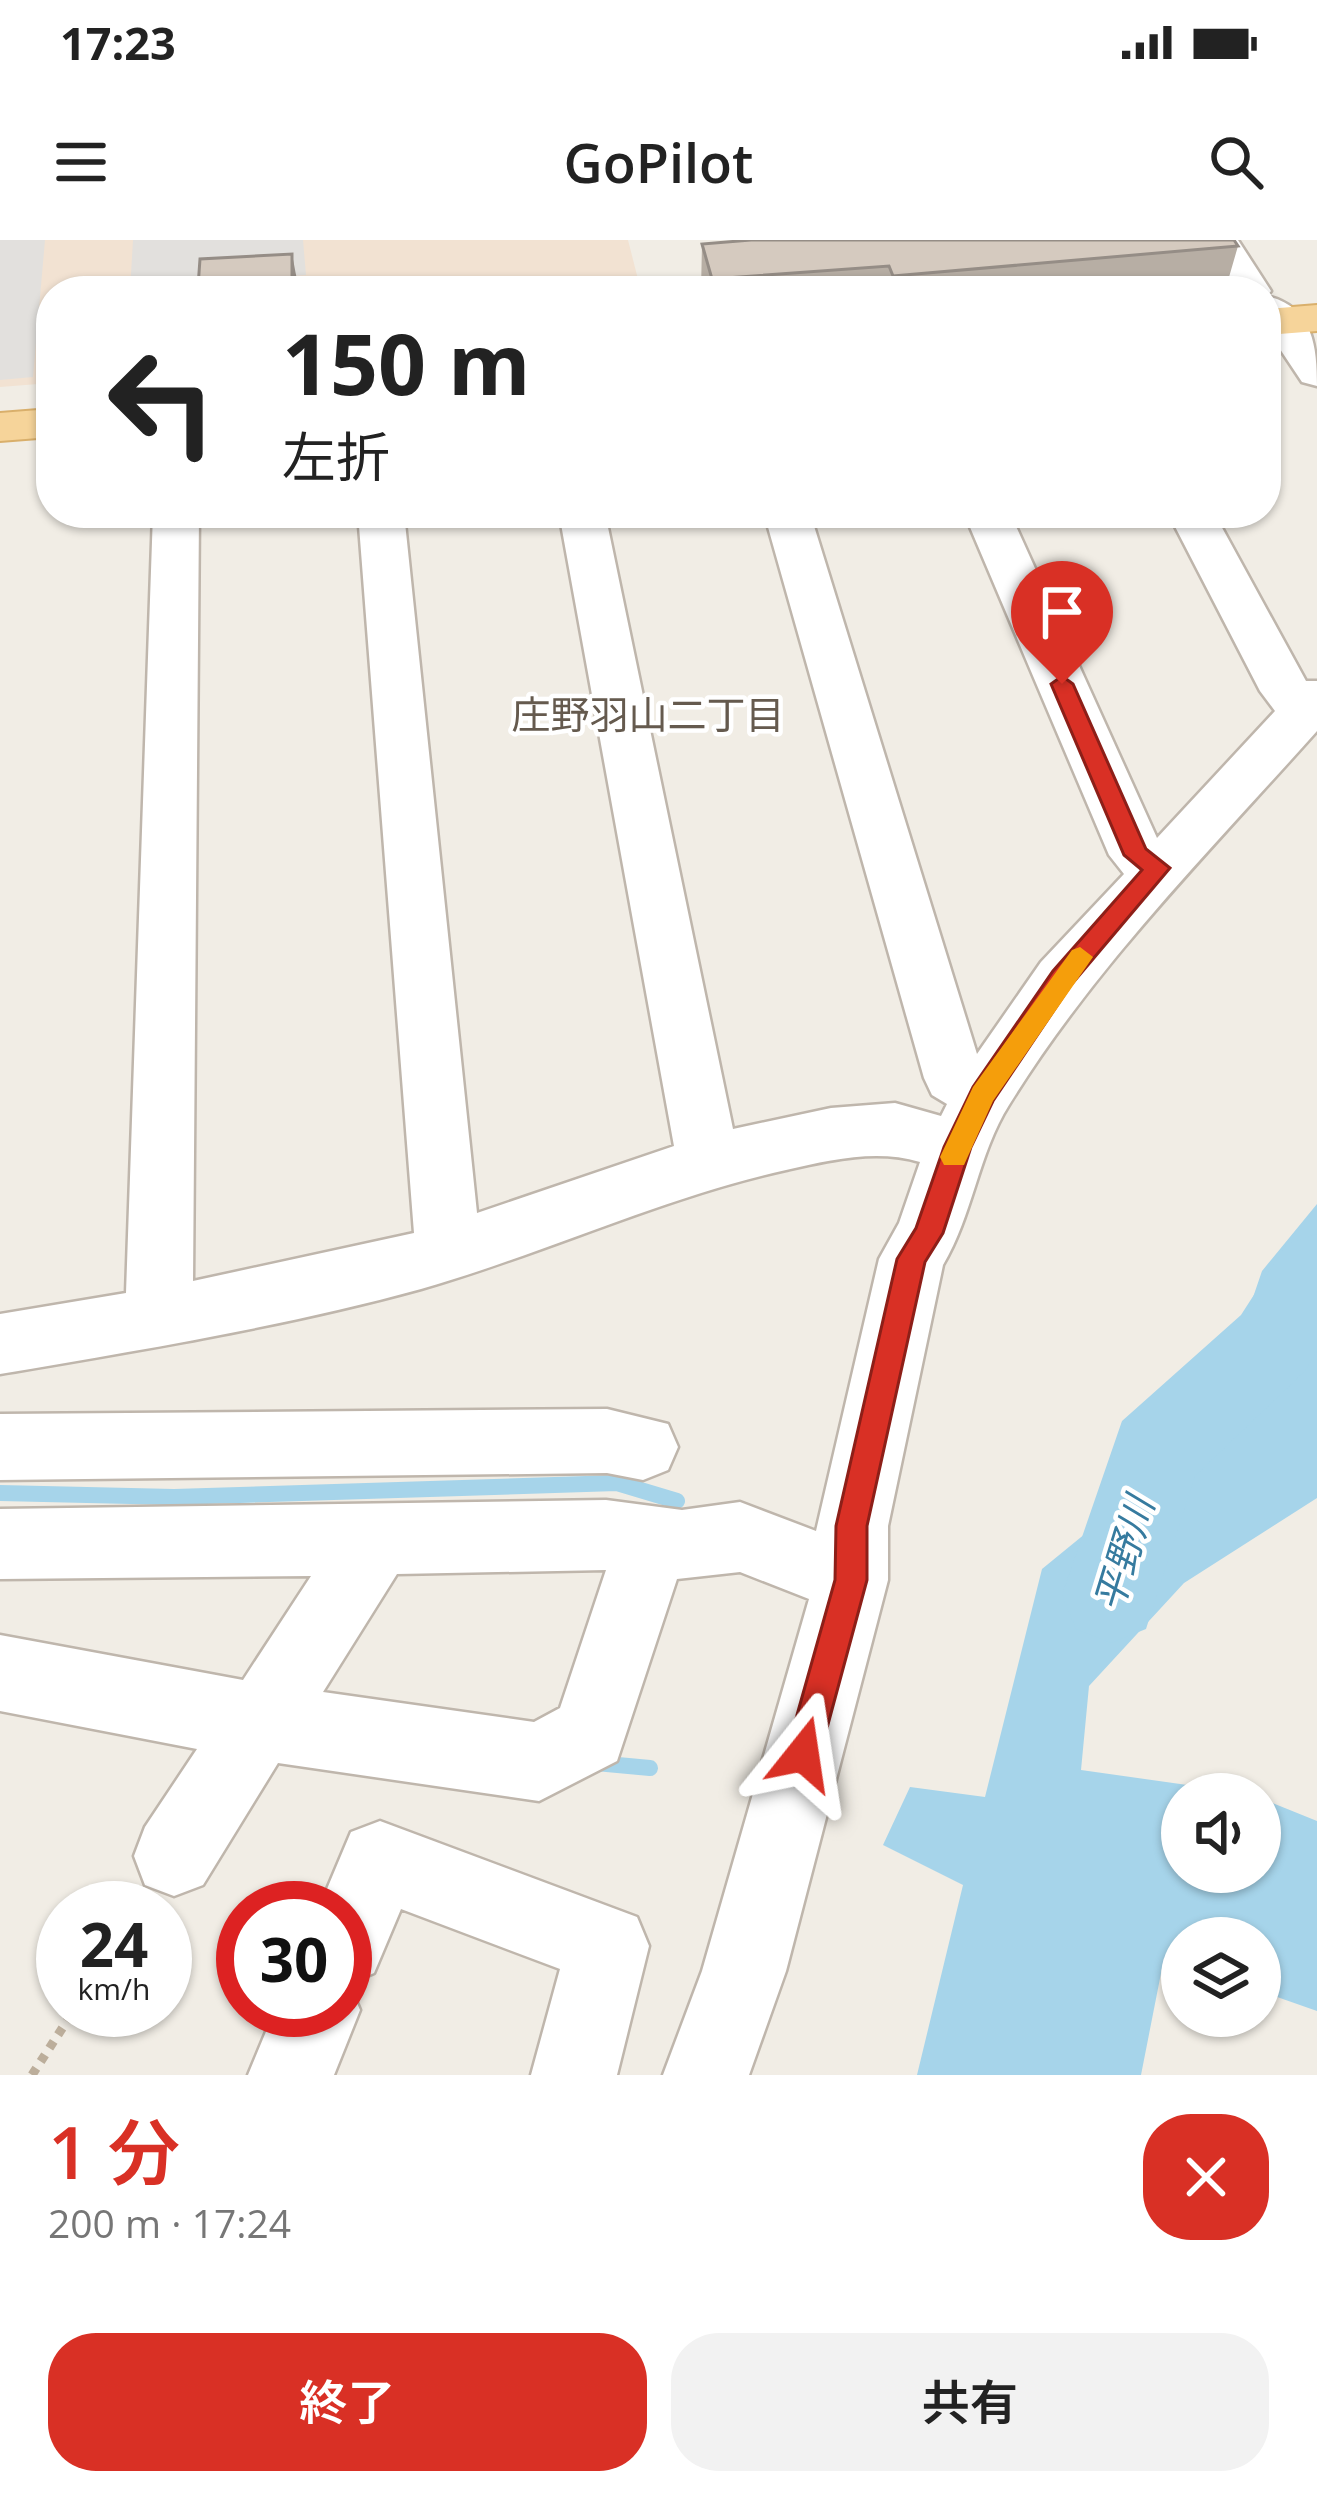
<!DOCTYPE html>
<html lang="ja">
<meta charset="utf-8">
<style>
body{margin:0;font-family:"Open Sans","Noto Sans JP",sans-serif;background:#f2f2f2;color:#222;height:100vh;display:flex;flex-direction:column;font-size:45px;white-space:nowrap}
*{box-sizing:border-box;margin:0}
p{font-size:39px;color:#767676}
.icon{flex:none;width:66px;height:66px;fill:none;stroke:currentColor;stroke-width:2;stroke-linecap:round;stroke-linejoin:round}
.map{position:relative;height:1835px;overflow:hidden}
.sheet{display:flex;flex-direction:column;background:#fff;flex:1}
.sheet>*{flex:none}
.guide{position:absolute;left:36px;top:36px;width:1245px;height:252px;border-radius:48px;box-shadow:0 3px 9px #0004;background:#fff;color:#222;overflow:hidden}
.tools{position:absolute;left:1161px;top:1533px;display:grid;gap:24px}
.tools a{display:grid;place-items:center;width:120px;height:120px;border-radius:50%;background:#fff;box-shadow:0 3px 9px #0004;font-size:60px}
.speed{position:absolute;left:36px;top:1641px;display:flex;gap:24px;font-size:60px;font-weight:700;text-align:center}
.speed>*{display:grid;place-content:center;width:156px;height:156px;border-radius:50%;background:#fff;box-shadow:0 3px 9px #0004;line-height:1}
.speed small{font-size:30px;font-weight:400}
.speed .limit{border:18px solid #d22;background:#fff;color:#111}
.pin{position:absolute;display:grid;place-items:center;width:102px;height:102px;color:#fff;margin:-123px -51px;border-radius:50% 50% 50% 0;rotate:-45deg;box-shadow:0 0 12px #0007}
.pin .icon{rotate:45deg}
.me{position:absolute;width:132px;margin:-66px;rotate:15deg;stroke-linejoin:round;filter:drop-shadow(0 0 9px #0008)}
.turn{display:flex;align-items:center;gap:42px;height:252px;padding:0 48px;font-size:54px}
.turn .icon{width:156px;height:156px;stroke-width:2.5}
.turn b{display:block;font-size:84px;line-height:102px}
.round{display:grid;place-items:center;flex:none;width:126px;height:126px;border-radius:48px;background:#f2f2f2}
.head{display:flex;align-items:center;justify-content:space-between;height:204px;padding:0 48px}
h1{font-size:72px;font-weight:600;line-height:90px;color:#d93025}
.primary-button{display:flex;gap:24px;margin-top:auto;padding:24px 48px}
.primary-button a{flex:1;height:138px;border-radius:48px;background:#d93025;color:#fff;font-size:48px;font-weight:600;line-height:138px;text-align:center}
.primary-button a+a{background:#f2f2f2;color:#222}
.status{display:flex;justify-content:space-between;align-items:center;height:84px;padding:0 60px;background:#fff;direction:ltr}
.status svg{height:33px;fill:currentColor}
header{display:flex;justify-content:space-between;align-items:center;height:156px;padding:0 48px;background:#fff;font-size:54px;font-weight:600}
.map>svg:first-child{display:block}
.commercial{fill:#f2e2d2}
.parking{fill:#e2e0dd}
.water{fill:#a6d4ea}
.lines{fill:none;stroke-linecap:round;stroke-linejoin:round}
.stream{stroke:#a6d4ea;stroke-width:16}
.river{fill:#a6d4ea;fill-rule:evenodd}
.minor-casing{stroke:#bfb6ac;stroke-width:5}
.major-casing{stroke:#d9af6b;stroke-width:4}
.path{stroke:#bcae9b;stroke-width:9;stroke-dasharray:8 8;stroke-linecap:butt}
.minor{fill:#fff;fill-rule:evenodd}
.major{fill:#f6d49a;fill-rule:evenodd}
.wall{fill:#b7aea4}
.shaded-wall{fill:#958d86}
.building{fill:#d5cabf;stroke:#958d86;stroke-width:3}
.route{fill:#d93025;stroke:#8d1f18;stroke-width:3}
.slow{fill:#f59e0b}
.labels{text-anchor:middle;stroke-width:9;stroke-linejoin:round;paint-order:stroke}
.neighbourhood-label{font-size:39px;fill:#655a4e;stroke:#fff}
.water-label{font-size:39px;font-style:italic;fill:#367b9f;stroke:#fff}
</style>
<div class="status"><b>17:23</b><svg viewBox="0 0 49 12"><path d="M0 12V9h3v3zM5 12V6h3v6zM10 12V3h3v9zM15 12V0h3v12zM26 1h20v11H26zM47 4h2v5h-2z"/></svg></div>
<header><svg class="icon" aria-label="menu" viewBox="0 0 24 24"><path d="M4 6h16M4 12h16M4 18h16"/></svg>GoPilot<svg class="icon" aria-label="search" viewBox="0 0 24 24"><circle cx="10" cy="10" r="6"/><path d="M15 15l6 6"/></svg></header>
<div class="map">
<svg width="1317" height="1835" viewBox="0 0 1317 1835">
<rect width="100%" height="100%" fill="#f1ede5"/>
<!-- commercial -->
<path class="commercial" d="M0 0H628L641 51H51V143L0 147Z"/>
<!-- parking -->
<path class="parking" d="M0 0H45L33 137 0 140Z
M133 0H303L306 35 196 43 195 51H130Z"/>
<!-- water -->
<path class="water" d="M1317 964V1258L1184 1343 1089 1446 1081 1530 1251 1554H1182V1632H1260V1558L1317 1581V1771L1260 1751V1698H1182V1723L1164 1718 1141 1835H917L963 1645 883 1605 910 1547 985 1557 1042 1329 1206 1195 1262 1031Z"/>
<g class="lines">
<!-- stream -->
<path class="stream" d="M0 1253 174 1257 617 1243 677 1261
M596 1523 650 1528"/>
<!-- river -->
<path class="river" d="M1317 994V1111L1305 1131 1195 1236 1146 1389 1111 1403 1076 1389 1062 1355 1122 1181 1241 1075 1286 1005Z"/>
<defs>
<path id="minor" d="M1198 0H1238L1271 51 1267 56C1313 67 1317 106 1317 146L1302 142 1266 88V51H1229Z
M153 273H199L193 1041 414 993 358 273H404L477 973 674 906 559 273H605L733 889 831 868 895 863 941 876 947 864 932 855 924 838 764 273H810L977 814 1041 722 1124 634 1109 615 964 273H1010L1157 598 1275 471 1260 451 1168 273H1214L1306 441H1317V491C1210 611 1094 727 1009 865 978 914 973 975 943 1025L888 1286V1340L786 1731 749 1835H663L702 1731 809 1359 740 1332 677 1339 617 1521 539 1561 278 1523 203 1645 174 1656 145 1645 134 1616 145 1587 197 1509 0 1471V1395L243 1440 311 1336 0 1339V1269L606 1260 682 1270 740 1262 816 1291 879 1019 899 983 920 922C876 909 830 920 786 930 660 958 544 1014 421 1049 283 1087 140 1110 0 1134V1074L126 1053ZM606 1330 560 1468 534 1482 323 1452 397 1334Z
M607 1169 668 1184 678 1207 668 1230 643 1240 607 1233 0 1240V1174Z
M380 1581 637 1677 649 1706 617 1835H531L560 1729 401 1669 374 1733 349 1744 360 1770 334 1835H248L275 1770H345V1668H319L351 1592Z"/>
<path id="major" d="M1317 65V91L1266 95V69Z
M51 169V197L0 201V173Z"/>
</defs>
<!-- minor casing -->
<use href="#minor" class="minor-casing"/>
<!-- major casing -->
<use href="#major" class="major-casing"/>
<!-- path -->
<path class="path" d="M32 1835 74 1770"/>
<!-- minor -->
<use href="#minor" class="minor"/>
<!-- major -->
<use href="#major" class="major"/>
</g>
<!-- wall -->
<path class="wall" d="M702 4 1238 6 1225 51H701Z
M292 14 297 51H199L198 47Z"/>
<!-- shaded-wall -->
<path class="shaded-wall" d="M292 14 297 40V51H294L292 41Z"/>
<!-- building -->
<path class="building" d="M751 0H1234L1238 6 893 36 889 26 712 39 702 4Z
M292 14V41L198 47 200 19Z"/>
<!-- route -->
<path class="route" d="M1062 436 1073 444 1146 609 1170 628 1071 745 993 861 971 907 943 993 925 1022 867 1286V1340L820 1514 815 1526 803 1531 791 1526 786 1514 835 1340 836 1286 897 1019 916 988 944 907 973 847 1053 731 1142 630 1124 615 1051 444Z"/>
<!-- slow -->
<path class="slow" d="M1080 707 1093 717 993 861 964 925H944L940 917 973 847 1072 710Z"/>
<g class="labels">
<!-- neighbourhood labels -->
<g class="neighbourhood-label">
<text x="648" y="489">庄野羽山二丁目</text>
</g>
<!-- water labels -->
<g class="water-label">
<text transform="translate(1124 1314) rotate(-73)" y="14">平野川</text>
</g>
</g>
</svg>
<div class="tools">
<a><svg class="icon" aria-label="sound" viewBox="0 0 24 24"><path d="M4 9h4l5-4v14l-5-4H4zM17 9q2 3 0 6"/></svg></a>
<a><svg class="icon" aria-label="layers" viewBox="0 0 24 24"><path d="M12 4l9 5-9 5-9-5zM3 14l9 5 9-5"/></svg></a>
</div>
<div class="speed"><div>24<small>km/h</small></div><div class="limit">30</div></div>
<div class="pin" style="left:1062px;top:444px;background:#d93025"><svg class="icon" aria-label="arrive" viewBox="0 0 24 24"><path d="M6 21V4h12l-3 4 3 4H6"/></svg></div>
<svg class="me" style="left:803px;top:1514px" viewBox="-20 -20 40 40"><path d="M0-17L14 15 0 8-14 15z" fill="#d93025" stroke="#fff" stroke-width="4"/></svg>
<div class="guide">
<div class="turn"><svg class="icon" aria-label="left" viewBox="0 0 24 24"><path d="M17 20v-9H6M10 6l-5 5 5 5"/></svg><div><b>150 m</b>左折</div></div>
</div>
</div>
<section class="sheet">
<div class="head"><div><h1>1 分</h1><p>200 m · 17:24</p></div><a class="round" style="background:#d93025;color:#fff"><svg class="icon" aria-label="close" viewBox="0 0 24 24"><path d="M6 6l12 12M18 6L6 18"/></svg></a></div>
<div class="primary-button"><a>終了</a><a>共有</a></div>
</section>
